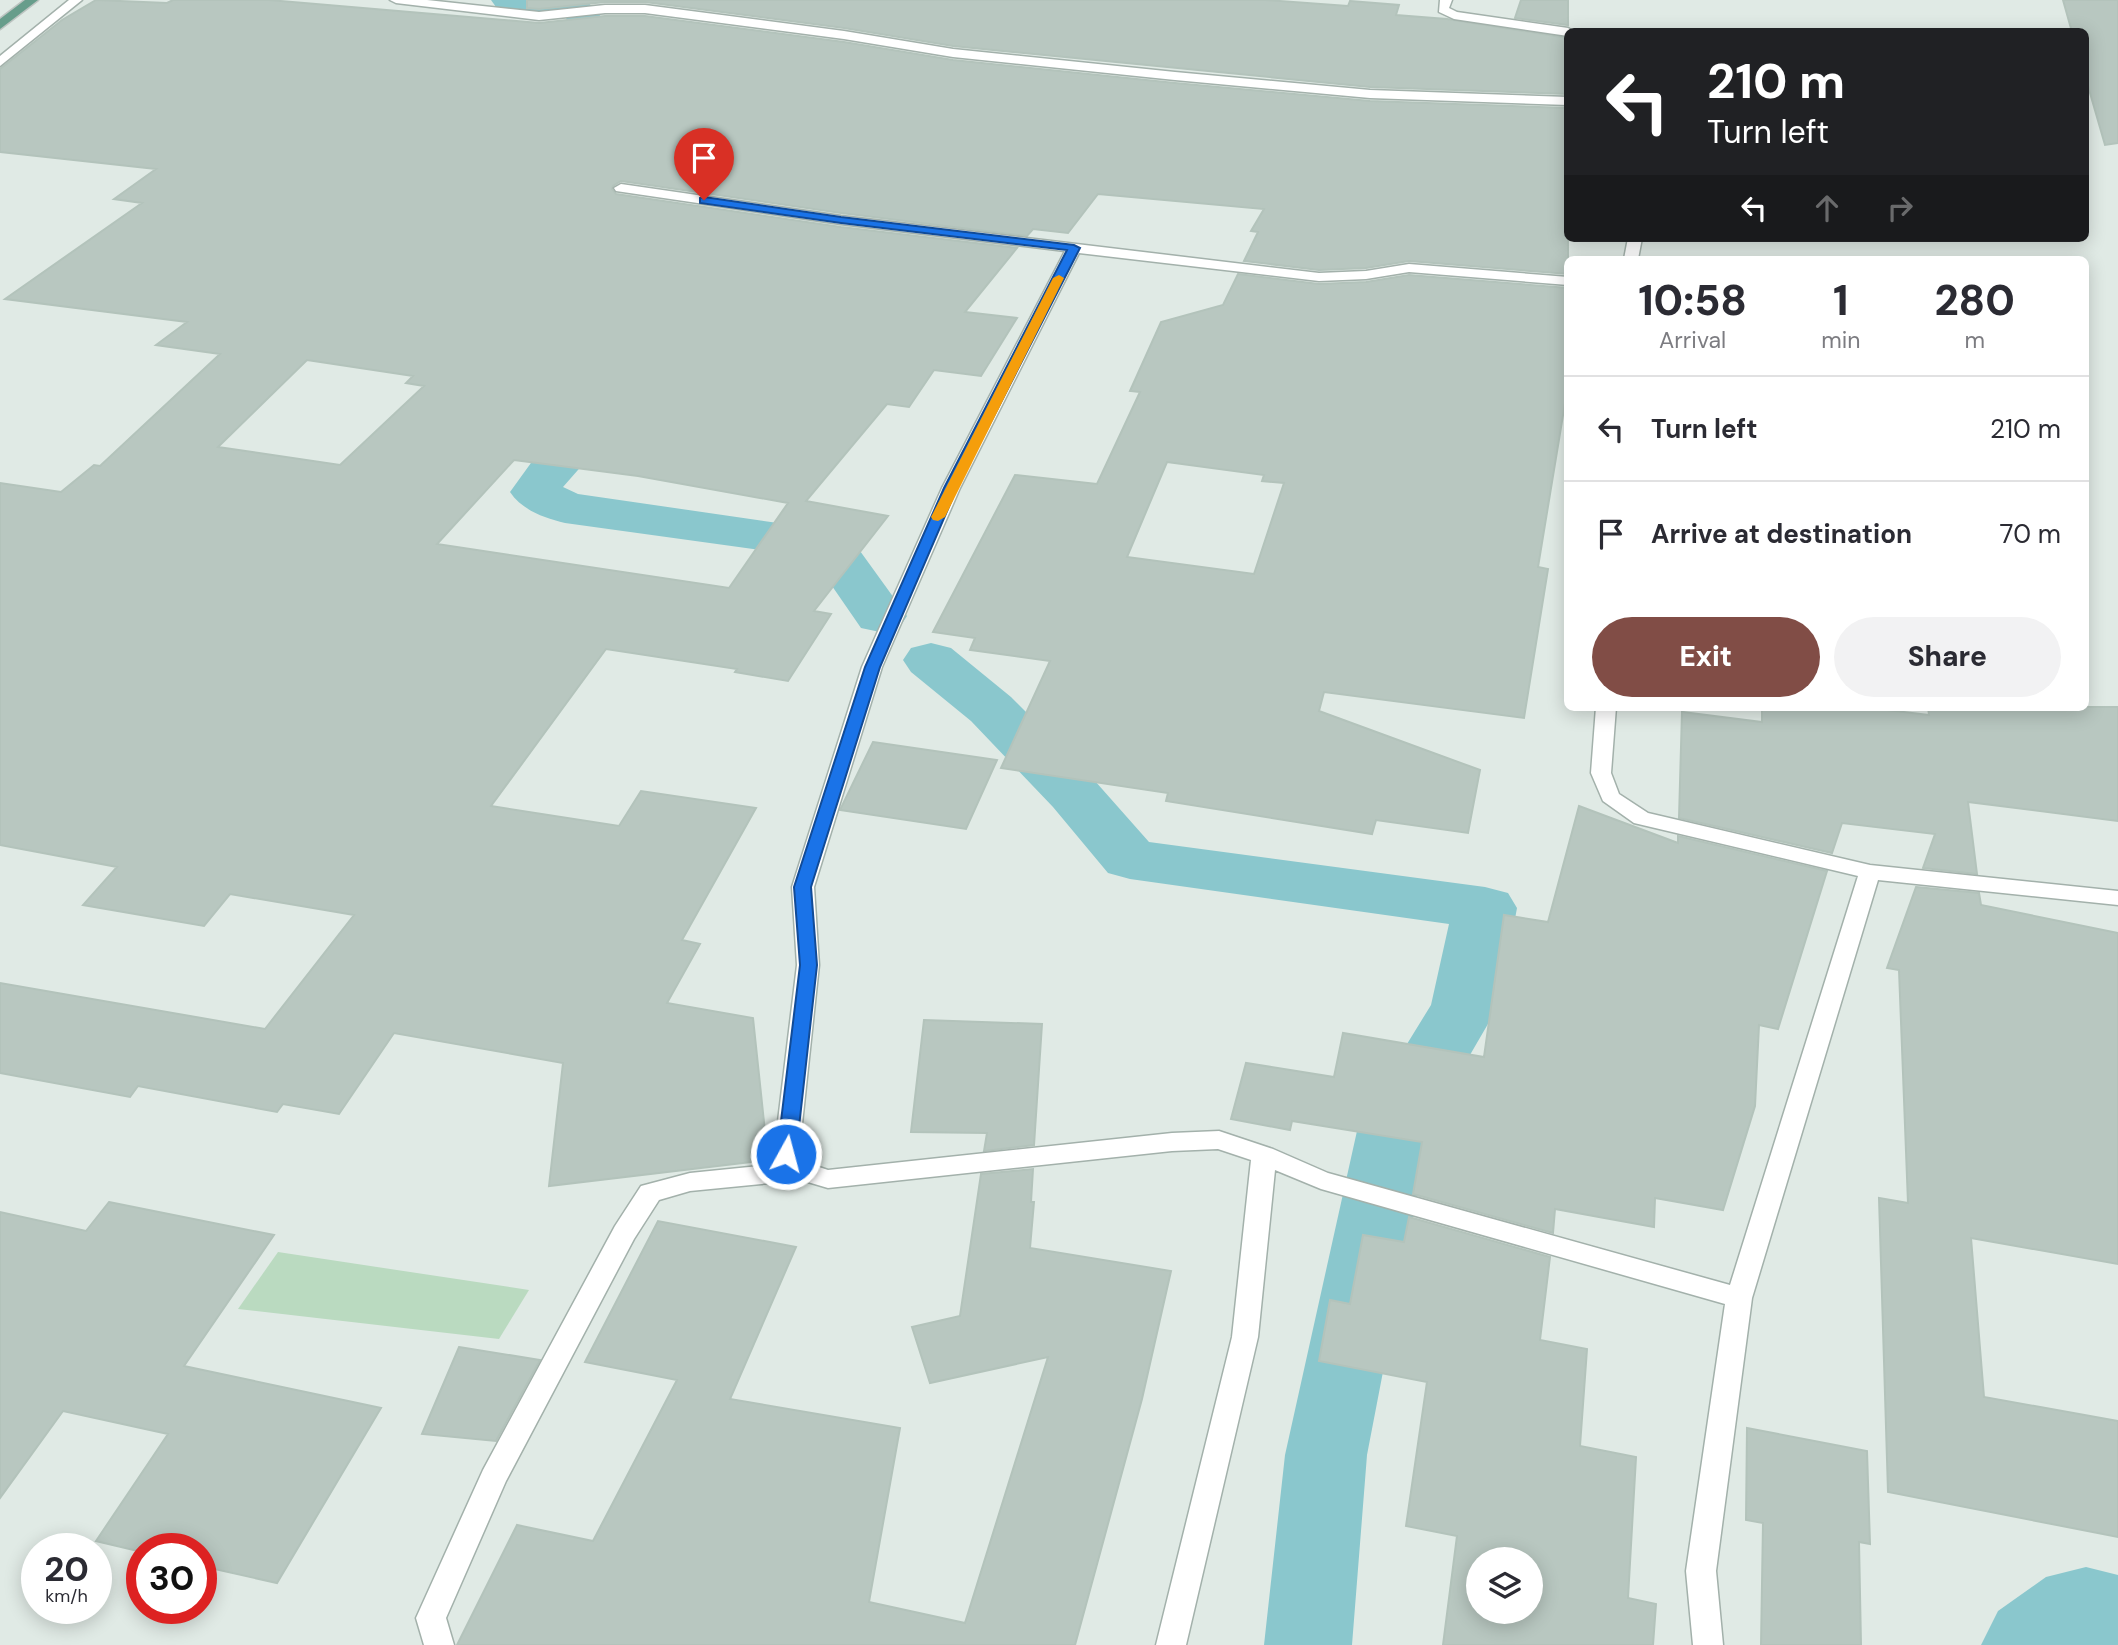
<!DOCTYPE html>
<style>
body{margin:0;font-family:"DM Sans",sans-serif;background:#f2f2f3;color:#2b2b33;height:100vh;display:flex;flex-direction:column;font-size:26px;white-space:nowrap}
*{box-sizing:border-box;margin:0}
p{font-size:23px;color:#7c7c81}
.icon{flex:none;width:38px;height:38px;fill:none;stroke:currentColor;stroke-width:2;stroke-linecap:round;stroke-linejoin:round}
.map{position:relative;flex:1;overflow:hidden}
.side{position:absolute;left:1564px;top:256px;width:525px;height:455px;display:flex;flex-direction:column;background:#fff;border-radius:10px;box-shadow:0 4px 18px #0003}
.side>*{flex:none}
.banner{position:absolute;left:1564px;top:28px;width:525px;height:214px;border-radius:10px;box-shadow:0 4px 18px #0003;background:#202124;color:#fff;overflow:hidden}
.buttons{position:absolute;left:1466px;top:1547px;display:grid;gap:14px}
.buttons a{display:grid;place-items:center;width:77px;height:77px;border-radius:50%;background:#fff;box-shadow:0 4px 18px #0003;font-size:35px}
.speed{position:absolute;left:21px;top:1533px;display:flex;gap:14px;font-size:35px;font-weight:700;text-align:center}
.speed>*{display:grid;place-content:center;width:91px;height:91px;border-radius:50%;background:#fff;box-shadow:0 4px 18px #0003;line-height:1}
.speed small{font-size:18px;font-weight:400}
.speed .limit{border:10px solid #d22;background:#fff;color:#111}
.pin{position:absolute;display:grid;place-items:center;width:60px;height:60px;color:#fff;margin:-72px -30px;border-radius:50% 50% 50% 0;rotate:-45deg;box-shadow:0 0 7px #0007}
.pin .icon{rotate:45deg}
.me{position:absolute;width:77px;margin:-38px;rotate:7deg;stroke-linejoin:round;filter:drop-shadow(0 0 5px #0008)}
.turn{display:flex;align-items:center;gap:24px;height:147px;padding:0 28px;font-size:32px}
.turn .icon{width:91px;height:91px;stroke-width:2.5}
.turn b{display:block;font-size:49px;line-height:60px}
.lanes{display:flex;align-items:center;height:66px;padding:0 28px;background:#0003;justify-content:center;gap:35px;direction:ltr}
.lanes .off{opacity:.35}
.eta{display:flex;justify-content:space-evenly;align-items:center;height:119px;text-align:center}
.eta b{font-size:42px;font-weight:800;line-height:49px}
.primary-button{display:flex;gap:14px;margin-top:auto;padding:14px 28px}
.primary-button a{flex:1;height:80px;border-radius:42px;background:#814d46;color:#fff;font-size:28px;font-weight:800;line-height:80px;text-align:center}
.primary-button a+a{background:#f2f2f3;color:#2b2b33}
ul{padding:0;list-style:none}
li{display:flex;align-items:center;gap:21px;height:105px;padding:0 28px;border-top:2px solid #e1e1e2}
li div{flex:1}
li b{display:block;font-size:26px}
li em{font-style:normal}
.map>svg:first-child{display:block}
.green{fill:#badac0}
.water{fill:#8ac7cd}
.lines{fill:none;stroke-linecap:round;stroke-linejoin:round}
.canal{fill:#8ac7cd;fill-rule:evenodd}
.building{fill:#b8c7c0;stroke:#b3c3bb;stroke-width:2;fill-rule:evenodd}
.minor-casing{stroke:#a3b1ab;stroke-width:3}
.major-casing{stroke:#bdc4c1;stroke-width:3}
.minor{fill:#fff;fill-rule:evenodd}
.major{fill:#679d8b;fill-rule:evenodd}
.route{fill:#1a73e8;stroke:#114b97;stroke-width:2}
.slow{fill:#f59e0b}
</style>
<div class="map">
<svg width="2118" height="1645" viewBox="0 0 2118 1645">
<rect width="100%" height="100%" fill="#e0eae5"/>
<!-- green -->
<path class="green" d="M278 1252 529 1290 499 1339 238 1309Z"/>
<!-- water -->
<path class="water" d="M2086 1567 2118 1575V1645H1981L1998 1611 2046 1577Z"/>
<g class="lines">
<!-- canal -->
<path class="canal" d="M491 0H586L604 20 540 81 527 84 514 81 509 73 567 19 561 14 496 7Z
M612 390 629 394 636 404 563 487 578 494 847 533 907 616 899 628 880 632 861 628 812 557 565 523C544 518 522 510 510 492L536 456 595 394Z
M931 643 951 648 1011 697 1095 781 1149 842 1485 887 1508 893 1517 908 1499 1005 1431 1122 1367 1455 1352 1645H1264L1285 1455 1359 1122 1431 1005 1449 924 1130 879 1108 873 1053 807 971 721 911 672 903 660 911 648Z"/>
</g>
<!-- building -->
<path class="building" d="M96 0 167 3 173 0H269L539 23 605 16H645L844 42 953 60 1175 83 1370 101 1568 108V274L1409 261 1366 268 1319 270 1244 261 1258 232 1251 231 1264 209 1098 194 1068 233 1033 229 1027 236 841 213 621 181 613 186 612 189 616 194 841 227 1017 248 965 312 1017 318 981 376 934 370 909 407 887 404 806 501 888 516 814 611 831 614 788 681 735 672 737 669 606 649 491 806 619 826 641 791 756 808 682 940 700 944 667 1003 753 1018 768 1160 549 1186 563 1063 394 1033 339 1114 283 1104 277 1112 138 1086 130 1097 0 1073V983L265 1029 354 915 230 894 204 926 83 905 117 867 0 845V483L61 492 94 465 100 466 220 354 156 345 187 322 5 299 142 203 114 199 156 169 0 152V69L62 20ZM307 360 413 376 406 383 424 386 340 465 218 447ZM514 460 638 476 788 503 729 588 437 544Z
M527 0H1266L1348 6 1350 1 1399 5 1396 15 1447 19 1568 38V94L1370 87 953 46 844 28 645 2H605L539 9 527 8Z
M1521 0H1568V25L1515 18Z
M2063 0H2118V143L2105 145 2086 79V32H2072Z
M1238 274 1319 284 1366 282 1409 275 1568 288V385L1538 567 1548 569 1524 718 1324 692 1319 711 1480 770 1468 833 1376 820 1372 834 1166 801 1168 793 1001 768 1050 661 970 650 975 638 933 632 1015 475 1097 484 1140 392 1130 391 1161 322 1223 305ZM1167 462 1264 475 1262 481 1284 483 1254 574 1127 557Z
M1762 707H1862L1929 715 1928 707H2118V821L1968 802 1977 874 1923 868 1935 834 1842 823 1832 853 1679 818 1682 712 1762 722Z
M873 742 997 760 966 829 840 810Z
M1579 806 1678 843V836L1827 871 1778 1029 1759 1025 1755 1106 1723 1210 1655 1198 1654 1227 1555 1209 1553 1233 1413 1194 1422 1142 1292 1121 1290 1130 1231 1119 1246 1063 1334 1077 1343 1033 1484 1057 1504 915 1548 922Z
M1916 887 1979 893 1981 905 2118 933V1264L1971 1238 1984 1397 2118 1421V1537L1888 1492 1879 1198 1908 1203 1899 970 1887 968Z
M924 1020 1042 1024 1034 1145 984 1151 987 1133 911 1132Z
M1033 1169 1031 1202H1034L1030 1248 1171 1271 1142 1399 1075 1645H457L517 1525 593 1541 677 1380 585 1362 658 1221 796 1247 730 1399 900 1428 869 1602 965 1623 1048 1357 930 1383 912 1327 960 1316 981 1174Z
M109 1202 274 1235 184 1366 381 1408 277 1583 201 1566V1549H142V1552L96 1541 168 1434 63 1411 0 1498V1212L86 1231Z
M1409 1217 1550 1257 1540 1340 1587 1349 1580 1446 1636 1457 1628 1598 1656 1604 1653 1645H1443L1457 1536 1406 1526 1427 1382 1319 1361 1330 1300 1350 1304 1363 1235 1404 1242ZM1479 1559H1531V1612H1479Z
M459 1347 540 1360 496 1441 422 1434Z
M1747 1428 1867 1451 1870 1544 1859 1542 1861 1645H1761L1763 1523 1746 1520Z"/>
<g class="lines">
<defs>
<path id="minor" d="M69 0H82L0 66V56Z
M390 0H427L539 12 605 5H645L844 31 953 49 1175 72 1370 90 1568 97V105L1370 98 1175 80 953 57 844 39 645 13H605L539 20 396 3Z
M1440 0H1452L1449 8 1457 12 1568 28 1574 32H1568V36L1454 19 1439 12Z
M621 184 841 216 1319 273 1366 271 1409 264 1568 277V285L1409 272 1366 279 1319 281 1079 253 960 488 882 667 814 887 819 965 799 1152 810 1164 828 1170 1172 1133 1219 1131 1273 1149 1328 1173 1730 1285 1858 876 1634 823 1603 801 1591 773 1596 707H1616L1611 773 1619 794 1648 813 1870 865 2118 891V905L1878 880 1752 1298 1716 1571 1723 1645H1693L1686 1571 1725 1304 1321 1189 1275 1170 1258 1337 1186 1645H1156L1232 1337 1251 1160 1218 1149 1172 1151 828 1188 801 1180 690 1191 659 1200 634 1239 506 1481 446 1618 454 1645H424L416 1618 483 1470 615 1226 641 1186 690 1173 780 1164 774 1154 797 965 792 887 862 667 942 488 1065 251 841 224 616 191 614 188Z
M1628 238H1642L1638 259H1624Z"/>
<path id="major" d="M25 0H38L0 29V19Z"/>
</defs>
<!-- minor casing -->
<use href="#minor" class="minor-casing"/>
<!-- major casing -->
<use href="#major" class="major-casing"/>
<!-- minor -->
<use href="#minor" class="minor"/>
<!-- major -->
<use href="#major" class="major"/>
</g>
<!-- route -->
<path class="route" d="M704 197 841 217 1074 245 1080 248 957 488 880 667 811 887 817 965 796 1154 793 1159H779L777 1154 800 965 794 887 865 667 944 488 1067 250 841 223 700 203V198Z"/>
<!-- slow -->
<path class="slow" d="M1059 275 1064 278 945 517 938 521 933 520 931 517 1053 278Z"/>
</svg>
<div class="buttons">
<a><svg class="icon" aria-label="layers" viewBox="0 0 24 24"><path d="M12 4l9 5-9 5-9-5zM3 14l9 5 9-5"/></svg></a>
</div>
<div class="speed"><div>20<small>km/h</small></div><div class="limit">30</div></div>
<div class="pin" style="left:704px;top:200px;background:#d93025"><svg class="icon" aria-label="arrive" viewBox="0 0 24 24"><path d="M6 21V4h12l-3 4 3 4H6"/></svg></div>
<svg class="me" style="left:786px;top:1154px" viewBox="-20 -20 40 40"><circle r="17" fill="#1a73e8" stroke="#fff" stroke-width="3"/><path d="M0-11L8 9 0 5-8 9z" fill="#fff"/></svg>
<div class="banner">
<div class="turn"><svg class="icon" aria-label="left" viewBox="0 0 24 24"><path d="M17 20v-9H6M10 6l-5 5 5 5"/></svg><div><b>210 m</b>Turn left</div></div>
<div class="lanes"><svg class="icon" aria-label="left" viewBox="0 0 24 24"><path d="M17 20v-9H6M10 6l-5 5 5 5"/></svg><svg class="icon off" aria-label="ahead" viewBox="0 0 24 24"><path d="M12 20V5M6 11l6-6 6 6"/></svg><svg class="icon off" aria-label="right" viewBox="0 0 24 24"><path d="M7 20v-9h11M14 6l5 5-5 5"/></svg></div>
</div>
<section class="side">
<div class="eta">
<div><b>10:58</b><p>Arrival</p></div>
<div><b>1</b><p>min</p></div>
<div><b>280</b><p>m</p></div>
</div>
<ul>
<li><svg class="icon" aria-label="left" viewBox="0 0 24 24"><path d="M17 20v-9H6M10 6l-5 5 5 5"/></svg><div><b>Turn left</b></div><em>210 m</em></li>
<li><svg class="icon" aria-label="arrive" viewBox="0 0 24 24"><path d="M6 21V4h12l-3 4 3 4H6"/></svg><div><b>Arrive at destination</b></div><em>70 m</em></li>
</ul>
<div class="primary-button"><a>Exit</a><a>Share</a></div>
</section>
</div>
